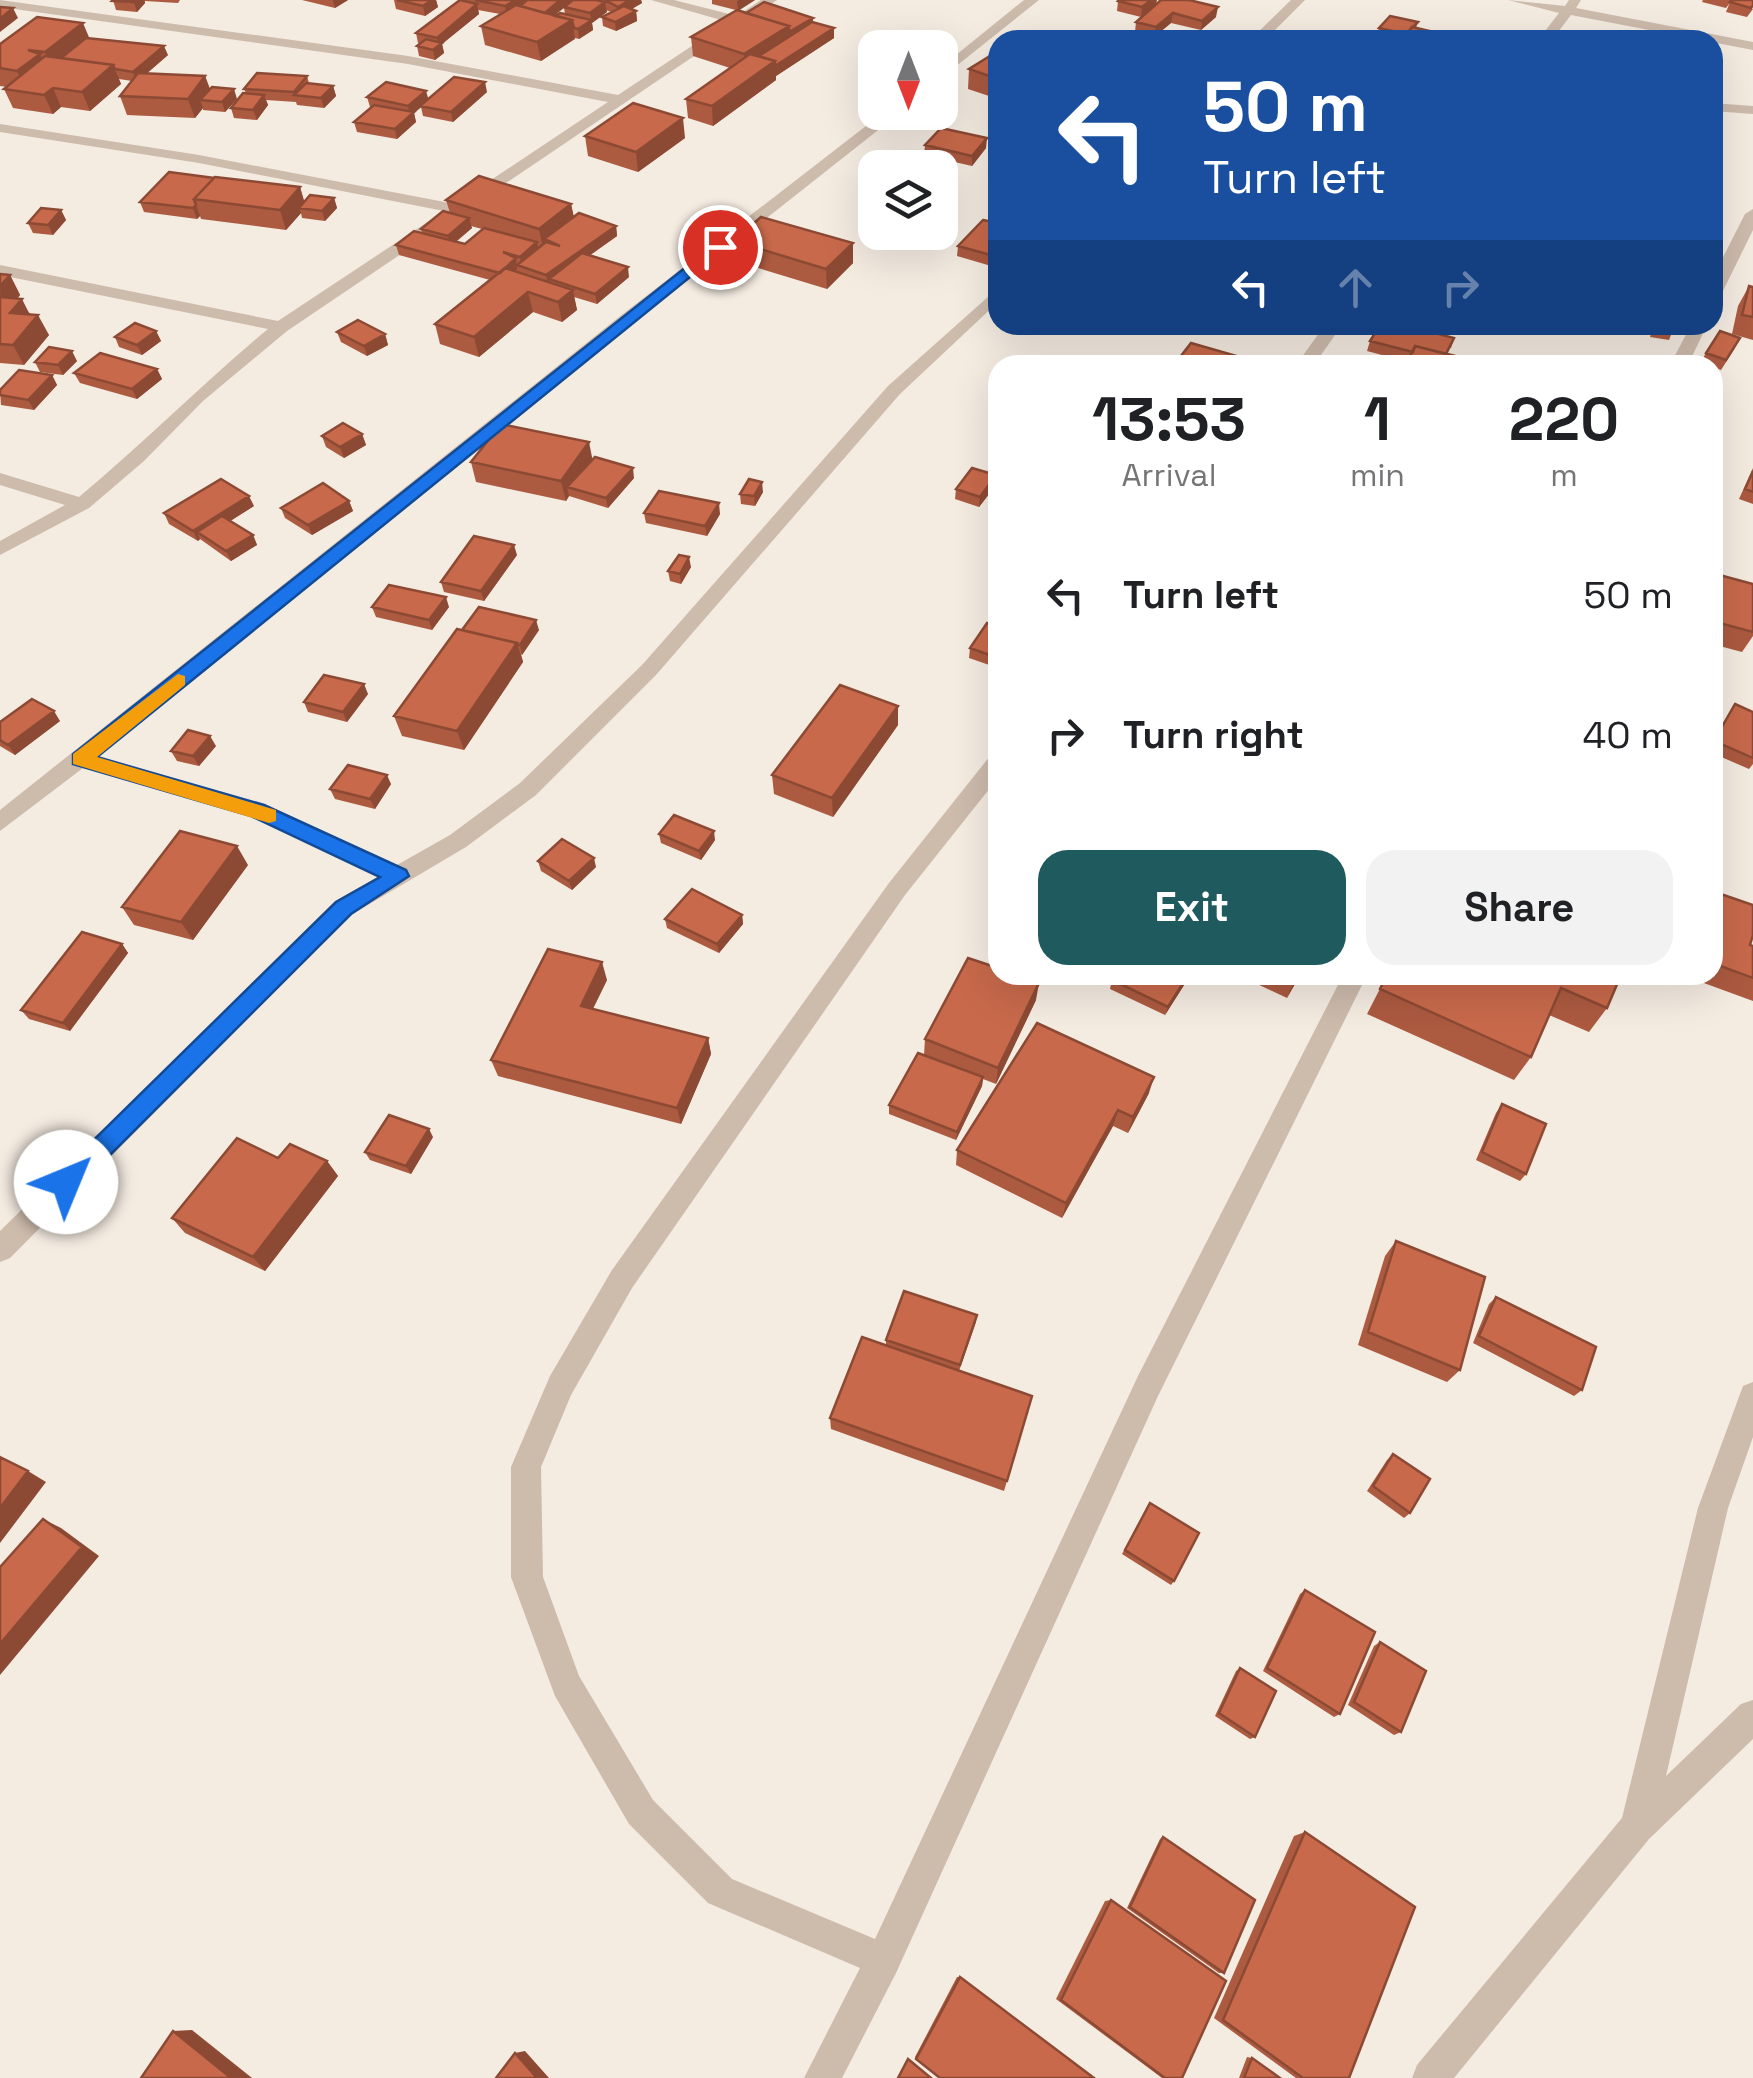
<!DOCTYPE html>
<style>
body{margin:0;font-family:"Space Grotesk",sans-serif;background:#f2f2f2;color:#202124;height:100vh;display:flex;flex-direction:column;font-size:38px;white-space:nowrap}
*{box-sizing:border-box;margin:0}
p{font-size:32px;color:#757577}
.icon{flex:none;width:55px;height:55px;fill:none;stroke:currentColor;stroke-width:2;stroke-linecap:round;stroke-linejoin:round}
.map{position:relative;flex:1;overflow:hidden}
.side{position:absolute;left:988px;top:355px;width:735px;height:630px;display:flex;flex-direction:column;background:#fff;border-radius:30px;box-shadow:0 10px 40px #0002}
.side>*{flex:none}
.guide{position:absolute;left:988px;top:30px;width:735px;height:305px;border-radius:30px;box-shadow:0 10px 40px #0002;background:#1a4fa0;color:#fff;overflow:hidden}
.needle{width:65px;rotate:180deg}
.fabs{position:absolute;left:858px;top:30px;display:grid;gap:20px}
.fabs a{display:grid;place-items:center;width:100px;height:100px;border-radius:20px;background:#fff;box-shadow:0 10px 40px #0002;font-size:50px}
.pin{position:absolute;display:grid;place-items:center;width:85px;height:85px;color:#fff;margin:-42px;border:5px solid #fff;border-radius:50%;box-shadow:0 2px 10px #0007}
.me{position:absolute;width:110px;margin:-55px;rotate:45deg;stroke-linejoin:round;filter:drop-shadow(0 0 8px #0008)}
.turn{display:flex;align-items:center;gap:35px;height:210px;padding:0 50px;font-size:45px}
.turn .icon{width:130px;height:130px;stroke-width:2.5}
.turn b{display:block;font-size:70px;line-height:85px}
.lanes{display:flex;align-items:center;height:95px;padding:0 50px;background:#0003;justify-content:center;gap:50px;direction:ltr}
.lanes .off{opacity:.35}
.eta{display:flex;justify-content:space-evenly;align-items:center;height:170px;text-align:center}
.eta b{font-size:60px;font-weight:800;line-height:70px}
.button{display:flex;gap:20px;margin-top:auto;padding:20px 50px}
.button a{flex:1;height:115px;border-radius:30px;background:#1f5a5e;color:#fff;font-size:40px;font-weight:800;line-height:115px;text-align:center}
.button a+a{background:#f2f2f2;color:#202124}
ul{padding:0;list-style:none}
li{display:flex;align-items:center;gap:30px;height:140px;padding:0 50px}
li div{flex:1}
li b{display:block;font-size:38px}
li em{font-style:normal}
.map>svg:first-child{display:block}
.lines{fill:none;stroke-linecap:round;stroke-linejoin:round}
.minor{fill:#cdbbac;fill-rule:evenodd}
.wall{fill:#ac5a40;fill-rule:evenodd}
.shaded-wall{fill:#8c4a34}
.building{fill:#c8694b;stroke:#8c4a34;stroke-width:2.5}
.route{fill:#1a73e8;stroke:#114b97;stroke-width:2.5}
.slow{fill:#f59e0b}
</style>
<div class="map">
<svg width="1753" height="2078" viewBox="0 0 1753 2078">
<rect width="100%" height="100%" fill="#f4ebe1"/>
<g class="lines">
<!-- minor -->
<path class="minor" d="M0 0 408 56 618 95 728 22 651 0H674L737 16 761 0H777L287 331 203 401 144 461 89 508 0 555V541L65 505 0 485V473L79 497C144 443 203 383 268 329L0 275V265L278 321 444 211 199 163 0 132V124L199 155 455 204 608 102 408 64 0 7Z
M1024 0H1039L940 79V68Z
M1291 0H1305L1265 40H1250Z
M1508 0 1565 6 1569 0H1581L1576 8 1753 42V50L1571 15 1552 40H1538L1559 13Z
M1712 103 1753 106V114L1712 111Z
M884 112H901L631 325 97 756 265 804 397 865 450 835 520 783 642 665 888 386 998 288V302L900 394 656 675 536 795 466 847 351 915 10 1258 0 1262V1231L335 901 378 877 250 816 83 768 0 831V810L619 317Z
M1753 209V230L1720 297 1712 302V279L1745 214Z
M1325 325H1342L1314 365H1296Z
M1691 325H1707L1688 365H1670Z
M998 754V778L905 895 632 1288 571 1395 541 1467 543 1577 579 1676 653 1800 732 1879 875 1939 1138 1376 1343 975H1367L1158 1396 896 1973 842 2078H804L860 1968 708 1903 629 1824 555 1696 511 1577V1467L550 1376 612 1270 889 883 990 756Z
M1753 1382V1437L1728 1508 1666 1776 1741 1704 1753 1700V1739L1649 1839 1454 2078H1412L1417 2065 1622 1818 1698 1508 1743 1386Z"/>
</g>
<!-- wall -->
<path class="wall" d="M113 0H180L178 3 145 1V3L137 12 116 10Z
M302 0H348L335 8Z
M394 0H436L438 7 425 16 396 9Z
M463 0H641L642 3 632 9 636 11 637 21 616 31 603 26 602 17 611 12 606 10 607 12 592 23 593 30 579 39 575 38 541 61 485 45 481 26 500 14 478 10 479 14 442 44 444 53 435 60 419 56 417 46 420 43H418L416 33ZM564 8 565 14 555 15Z
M712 0H755L739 10 746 13 813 18V22L834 38 776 76V80L713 126 688 118 686 99 730 68 693 56 691 37 736 10 712 4Z
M1161 0 1216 17 1201 30 1171 23 1154 37 1135 32 1136 22Z
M1703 0H1732L1726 8 1702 2Z
M1118 1 1156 4 1141 17 1117 11Z
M1730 2 1753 9 1747 17 1726 12Z
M1418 22 1416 28 1469 40H1363L1376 37 1379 28Z
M89 38 168 55 147 73 205 76 210 89 237 99 225 112 203 110V108L195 118 127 115 120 96 132 81 119 79 121 84 90 111 61 107 53 114 13 108 4 89 7 87 0 86V44Z
M998 51V99L968 89 969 69Z
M307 76 309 83 333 86 336 96 324 108 297 105 296 102 266 100 268 105 257 120 234 118 231 108 246 93 244 89Z
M487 92 453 122 423 116 421 107 414 113 416 122 397 139 357 132 354 122 372 107H370L367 97 428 99Z
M585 136 685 138 638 172 588 156Z
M925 145 986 148 972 166 924 155Z
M300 187 304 202 334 198 337 208 325 221 302 218 301 213 286 230 201 219 200 216 197 219 144 212 140 202Z
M446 200 571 204 574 217 616 226 617 236 590 255 629 277 597 304 574 297 577 310 562 322 533 312 479 357 440 344 435 324 490 280 399 255 396 245 422 233 421 229 450 213ZM471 226 482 229 465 244 456 242 472 228Z
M61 210 66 220 53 235 33 233 28 223Z
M998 223V268L957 256 958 246Z
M734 241 853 243V263L827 289 735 261Z
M0 274 10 275 20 295 17 299 49 335 24 365 0 363Z
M1749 286 1753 287V340L1732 334 1738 306Z
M1653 325H1675L1669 340 1650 337Z
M156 331 161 341 142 355 119 347 115 337Z
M337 332 385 334 388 345 367 356 341 342Z
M1454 338 1451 348 1408 362 1367 351 1370 341Z
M1735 348 1721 370 1712 367V365L1700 363 1706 353Z
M77 361 63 375 40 372 35 362Z
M157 369 162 379 137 399 80 383 74 373Z
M52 375 57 385 34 410 1 405 0 390Z
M362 434 366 445 344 458 326 447 322 436Z
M592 459 634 478 608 508 569 496 566 501 476 482 471 462Z
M1753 468V504L1739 499Z
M996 475V485L979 507 955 499 956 489Z
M763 492 755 506 741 504 740 494Z
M349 501 353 511 312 535 285 518 281 508Z
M254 506 230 521 253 535 257 545 231 561 200 539 198 541 169 524 164 513Z
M994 506 998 508V518L993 516Z
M644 513 720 514 707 536 646 523Z
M517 555 484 601 444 592 441 582Z
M691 567 681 584 670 581 668 571Z
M1712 573 1753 584V636L1742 652 1712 644Z
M372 607H449L432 630 376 617Z
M998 627V668L969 658 970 648Z
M462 630H539L522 655 521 654 523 662 464 750 402 736 394 716Z
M368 694 347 722 308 712 304 702Z
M1735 704 1753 712V764L1749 769 1712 753V741Z
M898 706V725L833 817 774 794 772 775Z
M60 721 15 755 0 746V722Z
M216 746 199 766 177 761 171 751Z
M391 784 375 809 335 799 330 789Z
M659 834 715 840 701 860 661 843Z
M538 861 596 867 572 890 541 871Z
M248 865 193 940 134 925 122 907Z
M1712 891 1750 945 1753 946V1001L1682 975H1712Z
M742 915 743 924 719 953 667 928 665 919Z
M122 944 128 953 70 1031 29 1019 21 1010Z
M1062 975H1087L1081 984Z
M1238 975H1300L1287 998Z
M1387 975H1621L1607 1008 1589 1032 1549 1015 1531 1057 1514 1080 1367 1014Z
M607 980 593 1009 708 1038 711 1054 681 1124 498 1076 491 1060Z
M1112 980 1186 982 1165 1015 1110 989Z
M1036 1000 996 1084 983 1079 982 1086 956 1140 889 1114V1105L924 1055 925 1039Z
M1149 1093 1128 1133 1113 1126 1062 1218 956 1165 957 1150Z
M1502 1104 1526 1174 1520 1181 1476 1160 1496 1113Z
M433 1137 411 1174 370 1160 365 1152Z
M278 1158 327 1161 338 1176 265 1271 185 1233 172 1218Z
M1396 1241 1460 1370 1447 1382 1358 1345 1385 1256Z
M1496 1297 1582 1390 1574 1396 1473 1343 1489 1304Z
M976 1322 959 1371 1032 1396 1004 1491 831 1429 830 1418 886 1345V1340Z
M1393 1454 1410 1513 1404 1518 1367 1491 1387 1460Z
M1150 1503 1174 1581 1171 1585 1122 1554Z
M1305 1590 1340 1714 1334 1717 1263 1671 1300 1594Z
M1380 1642 1401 1732 1394 1735 1348 1705 1374 1646Z
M1240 1668 1255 1737 1250 1739 1215 1716 1236 1671Z
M1305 1832 1349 2078H1296L1214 2018 1294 1836Z
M1163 1837 1224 1973H1219L1127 1908 1160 1839Z
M1111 1900 1182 2078H1162L1056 1999 1105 1901Z
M957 1977H960L916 2059 915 2057Z
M1247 2057 1252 2058 1280 2078H1239Z"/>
<!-- shaded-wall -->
<path class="shaded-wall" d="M136 0H144L145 3 137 12 134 2Z
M333 0H348L335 8Z
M432 0H436L438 7 425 16 423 6Z
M516 0H532L507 16 505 6Z
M560 0H573L545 23 544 13Z
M630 0H641L642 3 619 16 618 7Z
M739 0H755L738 11 737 1Z
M1151 0H1157L1156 4 1141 17 1142 7Z
M605 2 607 12 592 23 593 30 579 39 578 29 591 20 590 13Z
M477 4 479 14 442 44 444 53 435 60 433 50 439 46 437 38Z
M1218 7 1216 17 1201 30 1202 21Z
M13 8 18 18 0 32V19Z
M636 11 637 21 616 31 615 22Z
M1173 13 1171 23 1154 37 1156 27Z
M813 18V28L745 73 744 54 789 26Z
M572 20 575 39 541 61 537 42Z
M83 23 91 42 53 71 45 52Z
M834 28V38L776 76V80L713 126 712 106 775 61Z
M164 46 168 55 137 82 133 72Z
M40 54 49 73 26 90 17 71Z
M113 65 121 84 90 111 82 92Z
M205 76 212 95 200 100 203 108 195 118 188 99Z
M485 82 487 92 453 122 451 112Z
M333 86 336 96 324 108 321 98Z
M53 88 61 107 53 114 44 95Z
M234 89 237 99 225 112 222 102Z
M426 91 429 101 414 113 416 122 397 139 395 129 410 115 408 106Z
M264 95 268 105 257 120 253 110Z
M683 118 685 138 638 172 636 152Z
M987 138 986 148 972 166V156Z
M300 187 306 207 299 208 301 213 286 230 280 210Z
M334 198 337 208 325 221 322 211Z
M571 204 575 224 544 239 546 246 543 248 539 229Z
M196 205 200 216 197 219 193 208Z
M61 210 66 220 53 235 48 225Z
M469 218 472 228 450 246 448 236Z
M616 226 617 236 554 281 549 279 550 283 548 285 546 275Z
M537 242 539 252 522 267 520 257Z
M853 243V263L827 289 826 269Z
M516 258 517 269 502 283 500 273Z
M628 267 629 277 597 304 595 294Z
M10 275 20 295 1 316 0 286Z
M573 290 577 310 562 322 558 302Z
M528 292 533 312 479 357 474 337Z
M22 299 32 319 10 313Z
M38 315 49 335 24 365 13 345Z
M156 331 161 341 142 355 137 345Z
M385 334 388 345 367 356 364 346Z
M72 351 77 361 63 375 58 365Z
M157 369 162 379 137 399 132 389Z
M52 375 57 385 34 410 28 400Z
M362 434 366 445 344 458 340 447Z
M589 442 593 462 567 487 569 496 566 501 561 481Z
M633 468 634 478 608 508 606 498Z
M996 475V485L979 507 980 497Z
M762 482 763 492 755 506 754 496Z
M249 496 254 506 205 537 197 532 200 539 198 541 193 531Z
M349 501 353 511 312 535 308 525Z
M719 503 720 514 707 536 705 526Z
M253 535 257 545 231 561 226 551Z
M514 545 517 555 484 601 481 591Z
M689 557 691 567 681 584 680 574Z
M446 597 449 607 432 630 429 620Z
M536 620 539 630 522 655 520 645Z
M517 643 523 662 464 750 457 731Z
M364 684 368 694 347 722 343 712Z
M898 706V725L833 817 832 798Z
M54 711 60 721 15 755 8 745Z
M210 736 216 746 199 766 193 756Z
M387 775 391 784 375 809 370 799Z
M714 831 715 840 701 860 699 851Z
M237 846 248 865 193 940 181 922Z
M594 858 596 867 572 890 569 881Z
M742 915 743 924 719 953 717 944Z
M122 944 128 953 70 1031 63 1023Z
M602 962 607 980 586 1022 581 1006Z
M1188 975 1186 982 1165 1015 1168 1007Z
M1297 975H1300L1287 998Z
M1039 983 1036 1000 996 1084 998 1068Z
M708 1038 711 1054 681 1124 677 1108Z
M983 1077 982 1086 956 1140 957 1132Z
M1154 1077 1149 1093 1128 1133 1133 1117Z
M1118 1110 1113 1126 1062 1218 1066 1203Z
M429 1129 433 1137 411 1174 406 1166Z
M327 1161 338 1176 265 1271 253 1257Z
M28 1471 46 1482 0 1543V1508Z
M43 1519 61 1528 99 1556 0 1675V1644Z
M192 2030 252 2078H231L173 2031Z
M525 2051 549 2078H537L515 2053Z"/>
<!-- building -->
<path class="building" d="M113 0H136L134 2 112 1Z
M397 0H432L423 6Z
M460 0 477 4 437 38 416 33Z
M475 0H516L505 6Z
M527 0H560L545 13 520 6Z
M573 0H596L605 2 590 13 564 7Z
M605 0H630L618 7Z
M1119 0H1151L1142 7 1118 1Z
M1161 0H1189L1218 7 1202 21 1173 13 1156 27 1136 22Z
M1732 0H1753V5L1751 8 1730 2Z
M764 2 813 18 789 32V26L746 13Z
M516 5 572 20 537 42 481 26Z
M624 6 636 11 615 22 602 17Z
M0 7 13 8 0 19Z
M737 10 789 26 744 54 691 37Z
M560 13 592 20 578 29 574 28 572 20 555 16Z
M1390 16 1418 22 1406 34 1379 28Z
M37 17 83 23 45 52 28 50 40 54 17 71 0 68V44Z
M812 22 834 28 775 66V61L759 56Z
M1412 27 1469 40H1402Z
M1368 35 1389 40H1363Z
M86 38 164 46 133 72 115 69 113 65 61 58Z
M426 39 442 43 433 50 417 46Z
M998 51V79L969 69Z
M750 54 775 61 712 106 686 99Z
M45 56 113 65 82 92 53 88 44 95 4 89Z
M138 73 205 76 188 99 120 96Z
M257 73 307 76 294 92 244 89Z
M454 77 485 82 451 112 420 106Z
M386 82 426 91 408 106 367 97Z
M306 83 333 86 321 98 294 95Z
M212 87 234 89 222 102 200 100Z
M243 93 264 95 253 110 231 108Z
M633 103 683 118 636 152 585 136Z
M374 105 414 112 395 129 354 122Z
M941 128 987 138 972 156 925 145Z
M169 172 214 178 194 199 196 205 193 208 140 202Z
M479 176 571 204 539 229 446 200Z
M215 177 300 187 280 210 194 199Z
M310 195 334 198 322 211 299 208Z
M41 208 61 210 48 225 28 223Z
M443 211 469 218 448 236 421 229Z
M579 213 616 226 546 275 517 265 546 242 560 246 544 239Z
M761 217 853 243 826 269 734 241Z
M983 220 998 223V257L958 246Z
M484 228 537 242 520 257 503 252 516 258 500 273 396 245 414 231 465 244Z
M582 253 628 267 595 294 549 279Z
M505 268 573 290 558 302 528 292 474 337 435 324Z
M0 274 10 275 0 286Z
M1749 286 1753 287V317L1742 315Z
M0 297 22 299 10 313 38 315 13 345 0 344Z
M358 320 385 334 364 346 337 332Z
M135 323 156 331 137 345 115 337Z
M1380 325H1405L1454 338 1446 354 1415 346 1413 352 1370 341Z
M1656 325H1675L1674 330 1655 326Z
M1720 331 1740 338 1726 360 1706 353Z
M1191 343 1254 361 1252 365H1174Z
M1415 346 1476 361 1474 365H1406Z
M49 347 72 351 58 365 35 362Z
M100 353 157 369 132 389 74 373Z
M19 370 52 375 28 400 0 395V390Z
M343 423 362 434 340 447 322 436Z
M501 424 589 442 561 481 471 462Z
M595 457 633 468 606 498 567 487Z
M972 468 996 475 980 497 956 489Z
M1753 471V492L1745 489Z
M221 479 249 496 193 531 164 513Z
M749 479 762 482 754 496 740 494Z
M323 483 349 501 308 525 281 508Z
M659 491 719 503 705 526 644 513Z
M222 516 253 535 226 551 197 532Z
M474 536 514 545 481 591 441 582Z
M679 555 689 557 680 574 668 571Z
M1712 573 1753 584V632L1712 621Z
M389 585 446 597 429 620 372 607Z
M479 607 536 620 520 645 516 644 517 643 462 630Z
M987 623 998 627V658L970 648Z
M457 629 517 643 457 731 394 716Z
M324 675 364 684 343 712 304 702Z
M840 685 898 706 832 798 772 775Z
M32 699 54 711 8 745 0 740V722Z
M1735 704 1753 712V758L1714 741Z
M188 730 210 736 193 756 171 751Z
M348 765 387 775 370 799 330 789Z
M674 815 714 831 699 851 659 834Z
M180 831 237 846 181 922 122 907Z
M562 839 594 858 569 881 538 861Z
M692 889 742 915 717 944 665 919Z
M1712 891 1753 905V935L1750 945 1753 946V978L1712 963Z
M82 932 122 944 63 1023 21 1010Z
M548 949 602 962 581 1006 708 1038 677 1108 491 1060Z
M968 958 998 968V975H1016L1039 983 998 1068 925 1039Z
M1115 975H1188L1168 1007 1112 980Z
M1387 975H1621L1607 1008 1561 988 1531 1057 1380 989Z
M1037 1023 1154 1077 1133 1117 1118 1110 1066 1203 957 1150Z
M918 1053 983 1077 957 1132 889 1105Z
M1502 1104 1546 1124 1526 1174 1482 1152Z
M389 1115 429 1129 406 1166 365 1152Z
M237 1138 278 1158 290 1144 327 1161 253 1257 172 1218Z
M1396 1241 1485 1277 1460 1370 1368 1332Z
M904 1291 977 1315 960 1365 886 1340Z
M1496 1297 1596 1347 1582 1390 1479 1336Z
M862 1337 1032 1396 1007 1481 830 1418Z
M1393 1454 1430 1479 1410 1513 1373 1486Z
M0 1457 28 1471 0 1508Z
M1150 1503 1199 1533 1174 1581 1125 1550Z
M43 1519 82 1547 0 1644V1567Z
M1305 1590 1375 1632 1340 1714 1267 1668Z
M1380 1642 1426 1671 1401 1732 1354 1702Z
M1240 1668 1276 1691 1255 1737 1219 1713Z
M1305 1832 1415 1907 1349 2078H1303L1223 2020Z
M1163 1837 1255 1900 1224 1973 1130 1907Z
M1111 1900 1226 1981 1182 2078H1165L1061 2000Z
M960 1977 1094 2078H940L916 2059Z
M173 2031 231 2078H141Z
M515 2053 537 2078H496Z
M1252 2058 1280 2078H1244Z
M908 2059 931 2078H898Z"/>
<!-- route -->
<path class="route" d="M715 244 727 247 97 757 264 805 406 870 409 876 351 914 75 1190H58L54 1182 58 1175 336 902 380 877 251 816 73 764V754Z"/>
<!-- slow -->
<path class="slow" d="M178 674 185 676V685L97 757 276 810V821L269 823 73 764V754Z"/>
</svg>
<div class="fabs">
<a><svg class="needle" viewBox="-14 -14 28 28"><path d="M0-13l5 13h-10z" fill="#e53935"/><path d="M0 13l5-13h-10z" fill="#757577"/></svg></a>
<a><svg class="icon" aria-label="layers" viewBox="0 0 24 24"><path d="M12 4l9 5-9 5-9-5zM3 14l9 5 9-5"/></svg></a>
</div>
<div class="pin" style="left:720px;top:247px;background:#d93025"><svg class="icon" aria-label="arrive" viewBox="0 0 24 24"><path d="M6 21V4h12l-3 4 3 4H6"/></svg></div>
<svg class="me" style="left:66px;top:1182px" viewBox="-20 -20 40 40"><circle r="19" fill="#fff"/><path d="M0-13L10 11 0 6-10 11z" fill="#1a73e8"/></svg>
<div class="guide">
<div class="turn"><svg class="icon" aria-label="left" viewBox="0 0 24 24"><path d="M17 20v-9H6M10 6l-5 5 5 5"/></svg><div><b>50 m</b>Turn left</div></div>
<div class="lanes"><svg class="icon" aria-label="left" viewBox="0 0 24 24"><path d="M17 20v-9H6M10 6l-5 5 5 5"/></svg><svg class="icon off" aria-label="ahead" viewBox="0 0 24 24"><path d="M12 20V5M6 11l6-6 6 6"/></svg><svg class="icon off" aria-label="right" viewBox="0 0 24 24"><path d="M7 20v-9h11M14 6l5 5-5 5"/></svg></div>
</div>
<section class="side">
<div class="eta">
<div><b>13:53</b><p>Arrival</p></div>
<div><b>1</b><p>min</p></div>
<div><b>220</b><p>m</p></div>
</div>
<ul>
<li><svg class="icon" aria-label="left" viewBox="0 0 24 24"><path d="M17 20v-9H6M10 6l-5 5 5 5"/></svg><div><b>Turn left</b></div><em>50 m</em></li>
<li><svg class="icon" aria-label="right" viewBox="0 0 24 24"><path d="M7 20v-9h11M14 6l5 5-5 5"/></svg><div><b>Turn right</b></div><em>40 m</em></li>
</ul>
<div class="button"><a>Exit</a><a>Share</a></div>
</section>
</div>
